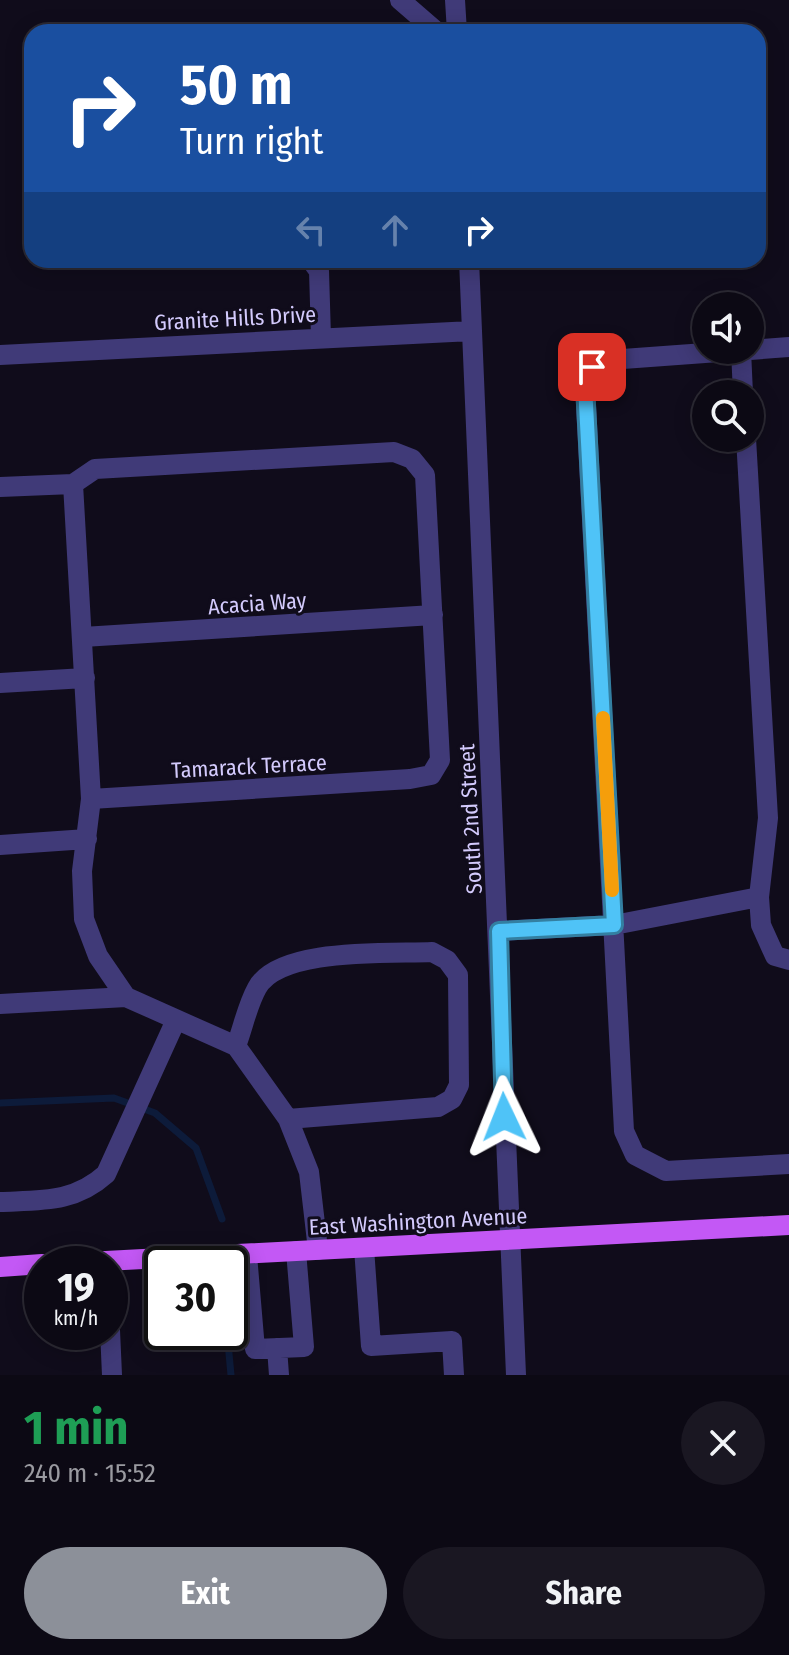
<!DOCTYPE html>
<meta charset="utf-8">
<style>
body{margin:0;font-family:"Fira Sans Condensed",sans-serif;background:#1a1722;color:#f1f3f6;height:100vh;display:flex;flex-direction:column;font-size:30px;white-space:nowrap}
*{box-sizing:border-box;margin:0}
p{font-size:26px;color:#9a9aa0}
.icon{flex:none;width:44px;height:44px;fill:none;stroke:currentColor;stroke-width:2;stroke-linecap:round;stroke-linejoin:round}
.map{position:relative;height:1375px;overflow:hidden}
.side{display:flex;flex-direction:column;background:#0c0914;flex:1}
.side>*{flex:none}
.guide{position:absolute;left:24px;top:24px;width:742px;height:244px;border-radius:24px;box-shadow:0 4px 20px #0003,0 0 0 2px #2c2a34;background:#1a4fa0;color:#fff;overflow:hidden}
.controls{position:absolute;left:692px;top:292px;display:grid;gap:16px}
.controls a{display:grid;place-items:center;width:72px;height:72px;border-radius:50%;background:#0c0914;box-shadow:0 4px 20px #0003,0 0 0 2px #2c2a34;font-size:40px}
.speed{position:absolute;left:24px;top:1246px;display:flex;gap:16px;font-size:40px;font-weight:700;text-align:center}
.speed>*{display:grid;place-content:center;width:104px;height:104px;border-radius:50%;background:#0c0914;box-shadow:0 4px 20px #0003,0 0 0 2px #2c2a34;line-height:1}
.speed small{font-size:20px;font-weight:400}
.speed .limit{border:4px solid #111;border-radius:12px;background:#fff;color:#111}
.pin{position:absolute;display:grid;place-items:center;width:68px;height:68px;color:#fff;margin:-34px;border-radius:16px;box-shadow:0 4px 12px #0006}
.me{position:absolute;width:88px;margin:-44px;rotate:358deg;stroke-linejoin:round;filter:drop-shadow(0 0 6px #0008)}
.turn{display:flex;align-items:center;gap:28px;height:168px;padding:0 24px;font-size:36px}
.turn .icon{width:104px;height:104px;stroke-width:2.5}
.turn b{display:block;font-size:56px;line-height:68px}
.lanes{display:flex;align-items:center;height:76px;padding:0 24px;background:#0003;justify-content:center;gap:40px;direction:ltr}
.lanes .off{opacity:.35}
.round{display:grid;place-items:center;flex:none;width:84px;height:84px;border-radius:42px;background:#1a1722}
.overview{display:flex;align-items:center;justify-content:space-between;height:136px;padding:0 24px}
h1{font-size:48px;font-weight:700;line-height:60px;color:#1e9e55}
.button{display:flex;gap:16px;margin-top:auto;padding:16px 24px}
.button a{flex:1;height:92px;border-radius:48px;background:#8c9099;color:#fff;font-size:32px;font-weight:700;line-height:92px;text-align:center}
.button a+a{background:#1a1722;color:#f1f3f6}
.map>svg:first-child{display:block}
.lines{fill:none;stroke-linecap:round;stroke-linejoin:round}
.stream{stroke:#0d1b3a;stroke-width:7}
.minor{stroke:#403a78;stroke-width:20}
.major{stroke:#c358f5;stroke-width:20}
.route-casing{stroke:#337fa1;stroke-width:20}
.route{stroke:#4fc3f7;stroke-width:14}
.slow{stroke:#f59e0b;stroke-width:14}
.labels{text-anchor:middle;stroke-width:6;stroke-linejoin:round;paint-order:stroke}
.street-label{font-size:22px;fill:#d3cafc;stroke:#100c1b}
</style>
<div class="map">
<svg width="789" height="1375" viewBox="0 0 789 1375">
<rect width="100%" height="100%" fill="#100c1b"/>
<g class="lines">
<!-- stream -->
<path class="stream" d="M0 1103 114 1098 155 1113 196 1148 222 1219
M227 1332 231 1375"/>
<!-- minor -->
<path class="minor" d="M400 0 437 32
M455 0 457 32
M311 260 319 271 321 337
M469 260 516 1375
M741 350 743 394
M746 350 609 360 592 367 585 386 624 1131 635 1155 666 1171 789 1164
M750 350 789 347
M0 355 472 331
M746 438 768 818 759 897 761 925 775 956 789 960
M0 487 73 484
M83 637 433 615
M0 683 85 678
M91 799 410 779 431 775 440 760 425 475 412 459 394 452 95 469 73 484 91 799 82 871 84 919 98 956 126 997 236 1046 288 1119 309 1172 318 1250
M0 845 87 839
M499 931 614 925 759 897
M0 1004 126 997
M236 1046C243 1028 247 1006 257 988 279 947 389 954 432 952L447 960 458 975 459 1085 452 1099 438 1107 288 1119
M0 1202C41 1200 74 1203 106 1174L176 1020
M364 1248 371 1346 452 1341 454 1375
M247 1255 255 1349 304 1347 296 1251
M110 1330 112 1375
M277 1348 279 1375"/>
<!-- major -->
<path class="major" d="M49 1264 789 1225
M0 1267 42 1264"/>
</g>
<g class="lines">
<defs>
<path id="route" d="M504 1117 499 931 614 925 585 386 592 367"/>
</defs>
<!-- route casing -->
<use href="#route" class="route-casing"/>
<!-- route -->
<use href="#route" class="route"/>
<!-- slow -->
<path class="slow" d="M603 718 612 890"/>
</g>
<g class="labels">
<!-- street labels -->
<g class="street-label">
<text transform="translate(235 318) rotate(-3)" y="8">Granite Hills Drive</text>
<text transform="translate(257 603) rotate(-4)" y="8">Acacia Way</text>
<text transform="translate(249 766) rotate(-3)" y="8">Tamarack Terrace</text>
<text transform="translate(470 819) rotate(-93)" y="8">South 2nd Street</text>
<text transform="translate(418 1221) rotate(-3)" y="8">East Washington Avenue</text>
</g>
</g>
</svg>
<div class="controls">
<a><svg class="icon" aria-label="sound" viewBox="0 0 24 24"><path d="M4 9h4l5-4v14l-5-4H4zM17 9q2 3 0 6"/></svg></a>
<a><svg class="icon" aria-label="search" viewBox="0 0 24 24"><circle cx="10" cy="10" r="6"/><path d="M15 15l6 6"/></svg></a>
</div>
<div class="speed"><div>19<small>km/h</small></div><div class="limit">30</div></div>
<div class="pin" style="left:592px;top:367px;background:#d93025"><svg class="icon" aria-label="arrive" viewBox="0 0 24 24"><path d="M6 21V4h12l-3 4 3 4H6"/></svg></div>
<svg class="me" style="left:504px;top:1117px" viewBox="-20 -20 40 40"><path d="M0-17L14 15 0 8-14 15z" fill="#4fc3f7" stroke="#fff" stroke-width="4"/></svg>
<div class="guide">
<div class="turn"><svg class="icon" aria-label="right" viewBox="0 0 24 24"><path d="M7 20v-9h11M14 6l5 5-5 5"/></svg><div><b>50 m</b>Turn right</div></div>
<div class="lanes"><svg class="icon off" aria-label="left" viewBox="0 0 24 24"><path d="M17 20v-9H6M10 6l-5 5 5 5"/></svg><svg class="icon off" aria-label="ahead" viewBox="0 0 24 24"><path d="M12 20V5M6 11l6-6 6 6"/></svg><svg class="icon" aria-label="right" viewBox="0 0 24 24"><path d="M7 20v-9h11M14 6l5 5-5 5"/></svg></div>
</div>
</div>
<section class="side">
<div class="overview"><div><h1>1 min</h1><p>240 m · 15:52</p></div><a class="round"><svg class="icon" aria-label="close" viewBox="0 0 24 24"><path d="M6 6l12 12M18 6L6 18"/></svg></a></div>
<div class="button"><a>Exit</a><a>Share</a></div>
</section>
